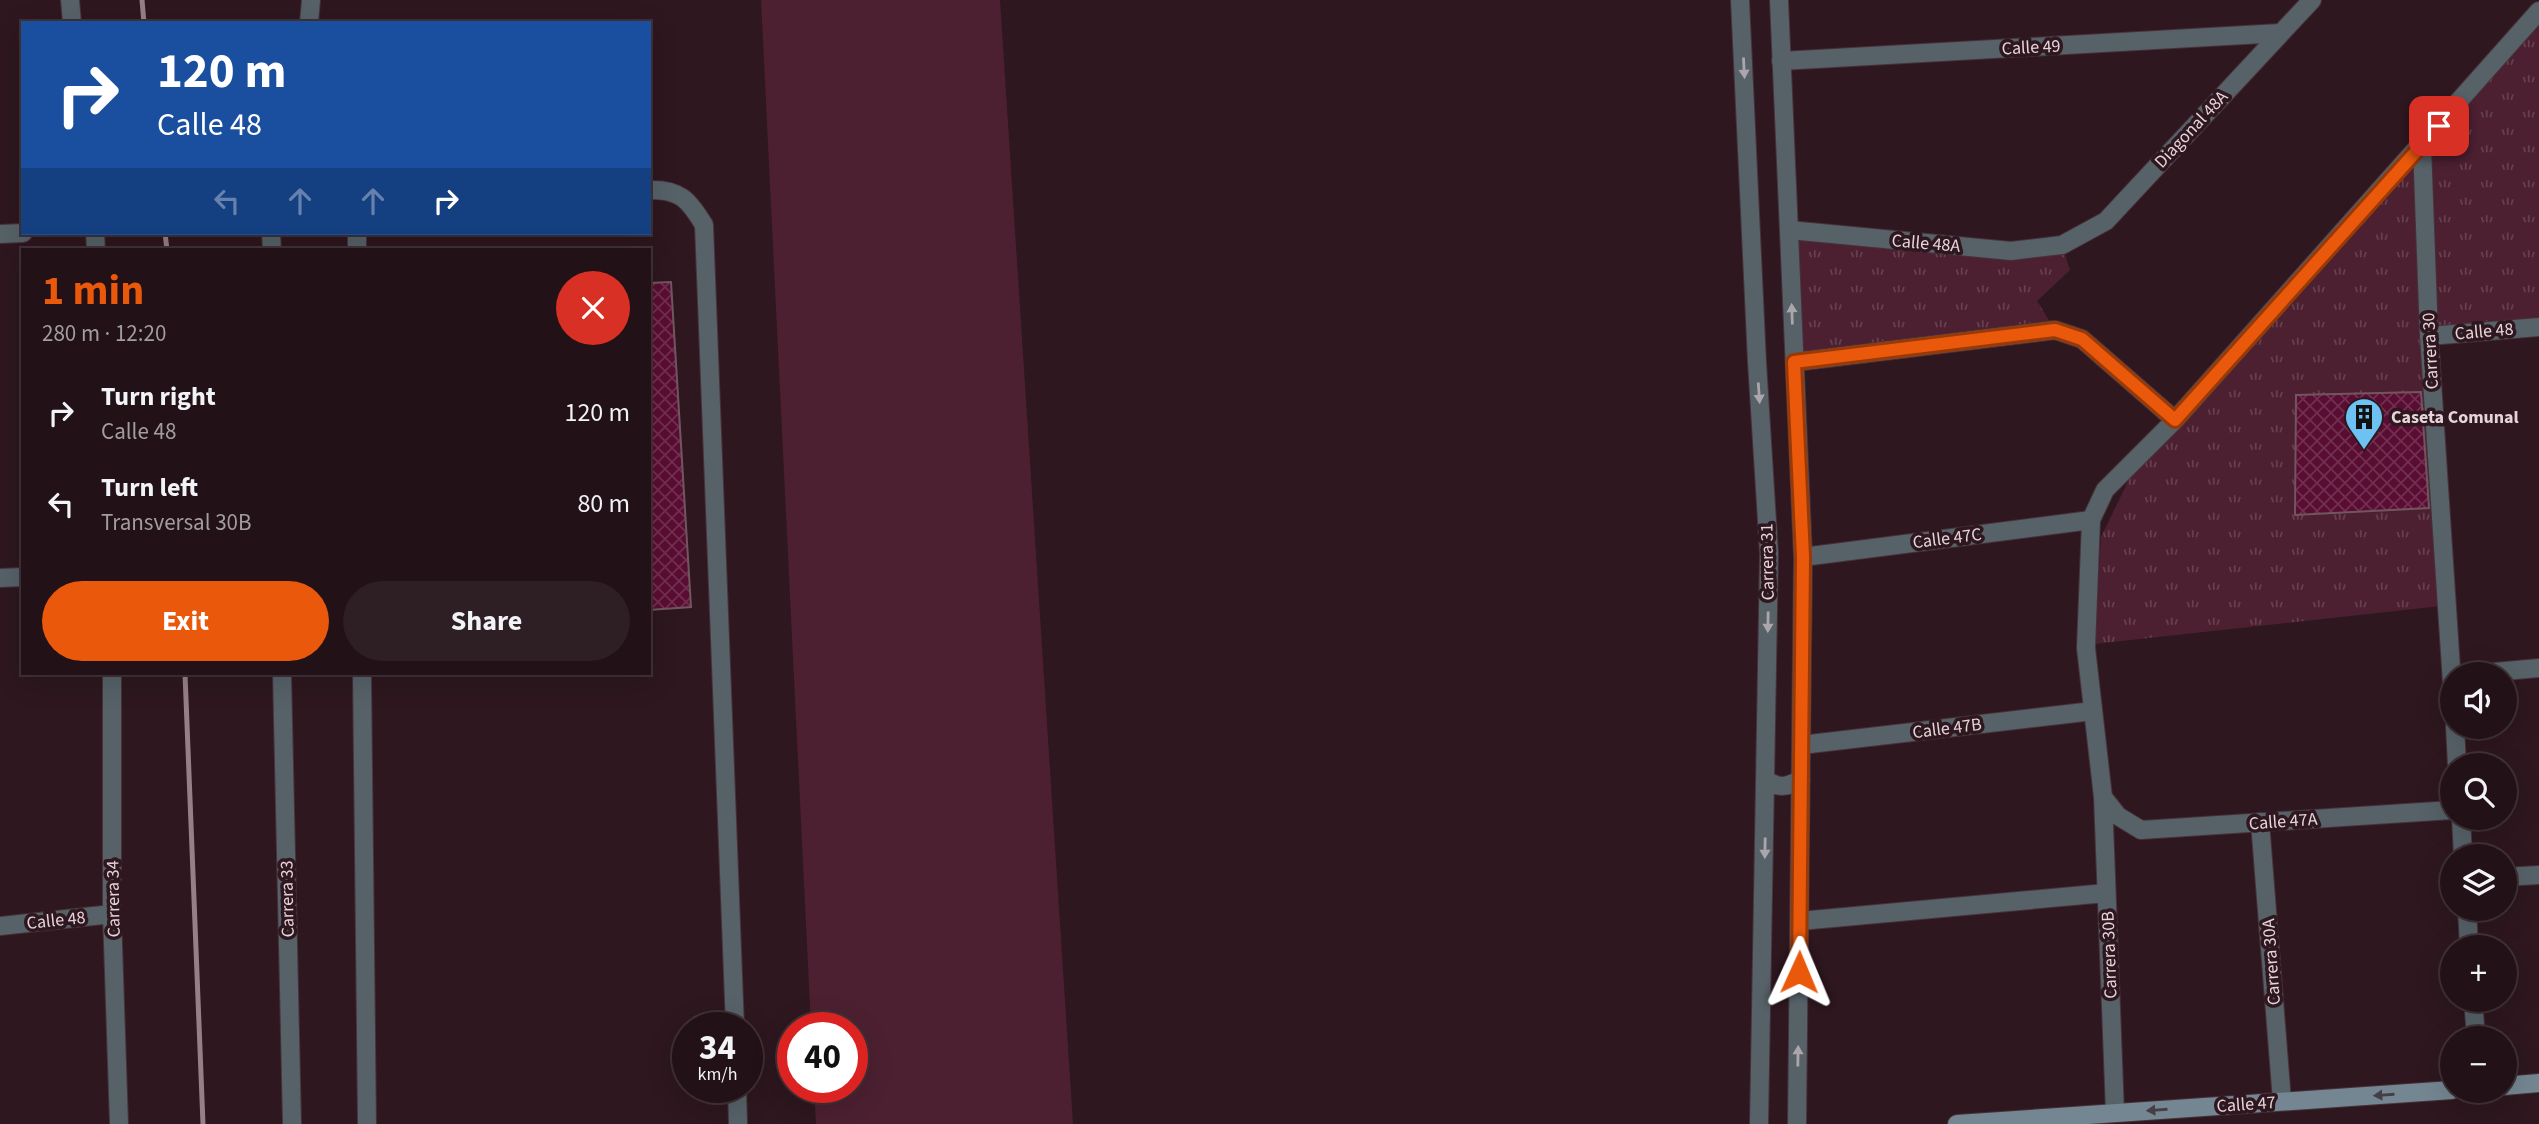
<!DOCTYPE html>
<meta charset="utf-8">
<style>
body{margin:0;font-family:"Source Sans 3",sans-serif;background:#2e1f24;color:#f1f3f6;height:100vh;display:flex;flex-direction:column;font-size:26px;white-space:nowrap}
*{box-sizing:border-box;margin:0}
p{font-size:23px;color:#a29da1}
.icon{flex:none;width:38px;height:38px;fill:none;stroke:currentColor;stroke-width:2;stroke-linecap:round;stroke-linejoin:round}
.map{position:relative;flex:1;overflow:hidden}
.details{position:absolute;left:21px;top:248px;width:630px;height:427px;display:flex;flex-direction:column;background:#221117;border-radius:0px;box-shadow:0 7px 28px #0002,0 0 0 2px #3f3136}
.details>*{flex:none}
.top-card{position:absolute;left:21px;top:21px;width:630px;height:214px;border-radius:0px;box-shadow:0 7px 28px #0002,0 0 0 2px #3f3136;background:#1a4fa0;color:#fff;overflow:hidden}
.tools{position:absolute;left:2440px;top:662px;display:grid;gap:14px}
.tools a{display:grid;place-items:center;width:77px;height:77px;border-radius:50%;background:#221117;box-shadow:0 7px 28px #0002,0 0 0 2px #3f3136;font-size:35px}
.speed{position:absolute;left:672px;top:1012px;display:flex;gap:14px;font-size:35px;font-weight:700;text-align:center}
.speed>*{display:grid;place-content:center;width:91px;height:91px;border-radius:50%;background:#221117;box-shadow:0 7px 28px #0002,0 0 0 2px #3f3136;line-height:1}
.speed small{font-size:18px;font-weight:400}
.speed .limit{border:10px solid #d22;background:#fff;color:#111}
.pin{position:absolute;display:grid;place-items:center;width:60px;height:60px;color:#fff;margin:-30px;border-radius:14px;box-shadow:0 4px 10px #0006}
.me{position:absolute;width:77px;margin:-38px;rotate:1deg;stroke-linejoin:round;filter:drop-shadow(0 0 5px #0008)}
.turn{display:flex;align-items:center;gap:24px;height:147px;padding:0 21px;font-size:32px}
.turn .icon{width:91px;height:91px;stroke-width:2.5}
.turn b{display:block;font-size:49px;line-height:60px}
.lanes{display:flex;align-items:center;height:66px;padding:0 21px;background:#0003;justify-content:center;gap:35px;direction:ltr}
.lanes .off{opacity:.35}
.round{display:grid;place-items:center;flex:none;width:74px;height:74px;border-radius:37px;background:#2e1f24}
.overview{display:flex;align-items:center;justify-content:space-between;height:119px;padding:0 21px}
h1{font-size:42px;font-weight:700;line-height:52px;color:#ea580c}
.button{display:flex;gap:14px;margin-top:auto;padding:14px 21px}
.button a{flex:1;height:80px;border-radius:42px;background:#ea580c;color:#fff;font-size:28px;font-weight:700;line-height:80px;text-align:center}
.button a+a{background:#2e1f24;color:#f1f3f6}
ul{padding:0;list-style:none}
li{display:flex;align-items:center;gap:21px;height:91px;padding:0 21px}
li div{flex:1}
li b{display:block;font-size:26px}
li em{font-style:normal}
.map>svg:first-child{display:block}
.green{fill:#4c2031}
.park{fill:url(#park-tufts)}
.building{fill:url(#building-cross-hatch);stroke:#72565f;stroke-width:2}
.lines{fill:none;stroke-linecap:round;stroke-linejoin:round}
.service-casing{stroke:#483139;stroke-width:20}
.pedestrian-casing{stroke:#483139;stroke-width:20}
.minor-casing{stroke:#483139;stroke-width:20}
.tertiary-casing{stroke:#483139;stroke-width:20}
.secondary-casing{stroke:#483139;stroke-width:20}
.service{stroke:#566168;stroke-width:18}
.pedestrian{stroke:#566168;stroke-width:18}
.minor{stroke:#566168;stroke-width:18}
.tertiary{stroke:#566168;stroke-width:18}
.secondary{stroke:#748691;stroke-width:18}
.rail{stroke:#948086;stroke-width:5}
.oneway{fill:#aca6ac}
.oneway2{fill:#463e47}
.route-casing{stroke:#983908;stroke-width:18}
.route{stroke:#ea580c;stroke-width:12}
.labels{text-anchor:middle;stroke-width:7;stroke-linejoin:round;paint-order:stroke}
.street-label{font-size:18px;fill:#e5d4d9;stroke:#2e171f}
.poi-label{font-size:18px;font-weight:bold;fill:#e5d4d9;stroke:#2e171f;text-anchor:start}
</style>
<div class="map">
<svg width="2539" height="1124" viewBox="0 0 2539 1124">
<defs>
<pattern id="park-tufts" width="24" height="20" patternUnits="userSpaceOnUse" patternTransform="scale(1.75)"><rect width="24" height="20" fill="#4c2031"/><path d="M3 7l-1-3M5 7V3M7 7l1-3M15 17l-1-3M17 17v-4M19 17l1-3" fill="none" stroke="#66404e"/></pattern>
<pattern id="building-cross-hatch" width="8" height="8" patternUnits="userSpaceOnUse" patternTransform="scale(1.75)"><rect width="8" height="8" fill="#5a0d32"/><path d="M0 0l8 8M0 8l8-8" fill="none" stroke="#722f4f"/></pattern>
</defs>
<rect width="100%" height="100%" fill="#2e171f"/>
<!-- green -->
<path class="green" d="M761 0H1000L1073 1124H816L814 1087H852V1027H811Z"/>
<!-- park -->
<path class="park" d="M2539 20V321L2433 332 2424 146Z
M2418 153 2441 606 2094 644 2101 537 2137 463Z
M1789 230 2062 245 2070 270 2037 301 2055 330 1795 362Z"/>
<!-- building -->
<path class="building" d="M671 282 691 607 649 610V283Z
M2421 392 2429 508 2295 515 2296 395Z"/>
<g class="lines">
<defs>
<path id="service" d="M649 190C680 189 689 200 704 225L735 1027
M357 233V250
M362 674 367 1124
M737 1087 738 1124"/>
<path id="pedestrian" d="M2429 336 2539 327
M1803 557 2091 520
M1801 745 2093 711
M2103 797 2115 1113
M2260 822 2282 1101
M2504 877 2539 875
M1800 921 2106 893"/>
<path id="minor" d="M70 0 72 23
M309 23 311 0
M1781 61 2280 33
M2422 145 2429 336 2452 683
M1789 230 2011 251 2062 245 2106 221 2312 0
M95 233 96 250
M271 233 272 250
M0 234 23 233
M1795 362 2055 330 2082 339 2175 420
M0 578 23 577
M112 674V914L119 1124
M282 674 292 1124
M2472 674 2539 668
M2455 726 2457 765
M2452 810 2141 830 2118 816 2103 797 2086 648 2091 520 2105 490 2175 420 2539 11
M2461 817 2463 856
M2467 908 2469 947
M0 926 112 914
M2473 999 2476 1038"/>
<path id="tertiary" d="M1740 0 1757 362 1769 553 1759 1124
M1779 0 1803 557 1797 1124
M1766 780C1779 789 1788 787 1801 779"/>
<path id="secondary" d="M2504 1086 2539 1083
M1957 1124 2452 1090"/>
</defs>
<!-- service casing -->
<use href="#service" class="service-casing"/>
<!-- pedestrian casing -->
<use href="#pedestrian" class="pedestrian-casing"/>
<!-- minor casing -->
<use href="#minor" class="minor-casing"/>
<!-- tertiary casing -->
<use href="#tertiary" class="tertiary-casing"/>
<!-- secondary casing -->
<use href="#secondary" class="secondary-casing"/>
<!-- service -->
<use href="#service" class="service"/>
<!-- pedestrian -->
<use href="#pedestrian" class="pedestrian"/>
<!-- minor -->
<use href="#minor" class="minor"/>
<!-- tertiary -->
<use href="#tertiary" class="tertiary"/>
<!-- secondary -->
<use href="#secondary" class="secondary"/>
<!-- rail -->
<path class="rail" d="M142 0 144 23
M165 233 167 250
M185 674 203 1124"/>
</g>
<!-- one-way arrows -->
<defs><path id="oneway-solid" d="M-6-.8H1V-3.2L6.5 0L1 3.2V.8H-6Z" transform="scale(1.75)"/></defs>
<g class="oneway">
<use href="#oneway-solid" transform="translate(1744 68) rotate(87)"/>
<use href="#oneway-solid" transform="translate(1792 314) rotate(-92)"/>
<use href="#oneway-solid" transform="translate(1759 393) rotate(86)"/>
<use href="#oneway-solid" transform="translate(1768 622) rotate(91)"/>
<use href="#oneway-solid" transform="translate(1765 848) rotate(91)"/>
<use href="#oneway-solid" transform="translate(1798 1056) rotate(-89)"/>
</g>
<g class="oneway2">
<use href="#oneway-solid" transform="translate(2384 1095) rotate(176)"/>
<use href="#oneway-solid" transform="translate(2157 1110) rotate(176)"/>
</g>
<g class="lines">
<defs>
<path id="route" d="M1799 972 1803 557 1794 362 2055 330 2082 339 2175 420 2439 126"/>
</defs>
<!-- route casing -->
<use href="#route" class="route-casing"/>
<!-- route -->
<use href="#route" class="route"/>
</g>
<!-- icons -->
<defs>
<symbol id="building-pin" viewBox="-11 -11 22 30"><path d="M0 17L-7.5 6A9.5 9.5 0 1 1 7.5 6Z" fill="#6dc2f3" stroke="#2e171f"/><path d="M-4-6H4V6H1V3H-1V6H-4ZM-2.5-4.3h1.7v1.8h-1.7ZM.8-4.3h1.7v1.8H.8ZM-2.5-1h1.7V.8h-1.7ZM.8-1h1.7V.8H.8Z" fill="#111"/></symbol>
</defs>
<g fill-rule="evenodd">
<use href="#building-pin" x="2342" y="395" width="44" height="60"/>
</g>
<g class="labels">
<!-- street labels -->
<g class="street-label">
<text transform="translate(2031 47) rotate(-3)" y="6">Calle 49</text>
<text transform="translate(2191 129) rotate(-47)" y="6">Diagonal 48A</text>
<text transform="translate(1926 243) rotate(5)" y="6">Calle 48A</text>
<text transform="translate(2484 331) rotate(-5)" y="6">Calle 48</text>
<text transform="translate(2430 351) rotate(-93)" y="6">Carrera 30</text>
<text transform="translate(1947 538) rotate(-7)" y="6">Calle 47C</text>
<text transform="translate(1767 562) rotate(-91)" y="6">Carrera 31</text>
<text transform="translate(1947 728) rotate(-7)" y="6">Calle 47B</text>
<text transform="translate(2283 821) rotate(-4)" y="6">Calle 47A</text>
<text transform="translate(113 899) rotate(-91)" y="6">Carrera 34</text>
<text transform="translate(287 899) rotate(-91)" y="6">Carrera 33</text>
<text transform="translate(56 920) rotate(-6)" y="6">Calle 48</text>
<text transform="translate(2109 955) rotate(-92)" y="6">Carrera 30B</text>
<text transform="translate(2271 962) rotate(-94)" y="6">Carrera 30A</text>
<text transform="translate(2246 1104) rotate(-4)" y="6">Calle 47</text>
</g>
<!-- poi labels -->
<g class="poi-label">
<text x="2391" y="423">Caseta Comunal</text>
</g>
</g>
</svg>
<div class="tools">
<a><svg class="icon" aria-label="sound" viewBox="0 0 24 24"><path d="M4 9h4l5-4v14l-5-4H4zM17 9q2 3 0 6"/></svg></a>
<a><svg class="icon" aria-label="search" viewBox="0 0 24 24"><circle cx="10" cy="10" r="6"/><path d="M15 15l6 6"/></svg></a>
<a><svg class="icon" aria-label="layers" viewBox="0 0 24 24"><path d="M12 4l9 5-9 5-9-5zM3 14l9 5 9-5"/></svg></a>
<a>+</a>
<a>−</a>
</div>
<div class="speed"><div>34<small>km/h</small></div><div class="limit">40</div></div>
<div class="pin" style="left:2439px;top:126px;background:#d93025"><svg class="icon" aria-label="arrive" viewBox="0 0 24 24"><path d="M6 21V4h12l-3 4 3 4H6"/></svg></div>
<svg class="me" style="left:1799px;top:972px" viewBox="-20 -20 40 40"><path d="M0-17L14 15 0 8-14 15z" fill="#ea580c" stroke="#fff" stroke-width="4"/></svg>
<div class="top-card">
<div class="turn"><svg class="icon" aria-label="right" viewBox="0 0 24 24"><path d="M7 20v-9h11M14 6l5 5-5 5"/></svg><div><b>120 m</b>Calle 48</div></div>
<div class="lanes"><svg class="icon off" aria-label="left" viewBox="0 0 24 24"><path d="M17 20v-9H6M10 6l-5 5 5 5"/></svg><svg class="icon off" aria-label="ahead" viewBox="0 0 24 24"><path d="M12 20V5M6 11l6-6 6 6"/></svg><svg class="icon off" aria-label="ahead" viewBox="0 0 24 24"><path d="M12 20V5M6 11l6-6 6 6"/></svg><svg class="icon" aria-label="right" viewBox="0 0 24 24"><path d="M7 20v-9h11M14 6l5 5-5 5"/></svg></div>
</div>
<section class="details">
<div class="overview"><div><h1>1 min</h1><p>280 m · 12:20</p></div><a class="round" style="background:#d93025;color:#fff"><svg class="icon" aria-label="close" viewBox="0 0 24 24"><path d="M6 6l12 12M18 6L6 18"/></svg></a></div>
<ul>
<li><svg class="icon" aria-label="right" viewBox="0 0 24 24"><path d="M7 20v-9h11M14 6l5 5-5 5"/></svg><div><b>Turn right</b><p>Calle 48</p></div><em>120 m</em></li>
<li><svg class="icon" aria-label="left" viewBox="0 0 24 24"><path d="M17 20v-9H6M10 6l-5 5 5 5"/></svg><div><b>Turn left</b><p>Transversal 30B</p></div><em>80 m</em></li>
</ul>
<div class="button"><a>Exit</a><a>Share</a></div>
</section>
</div>
